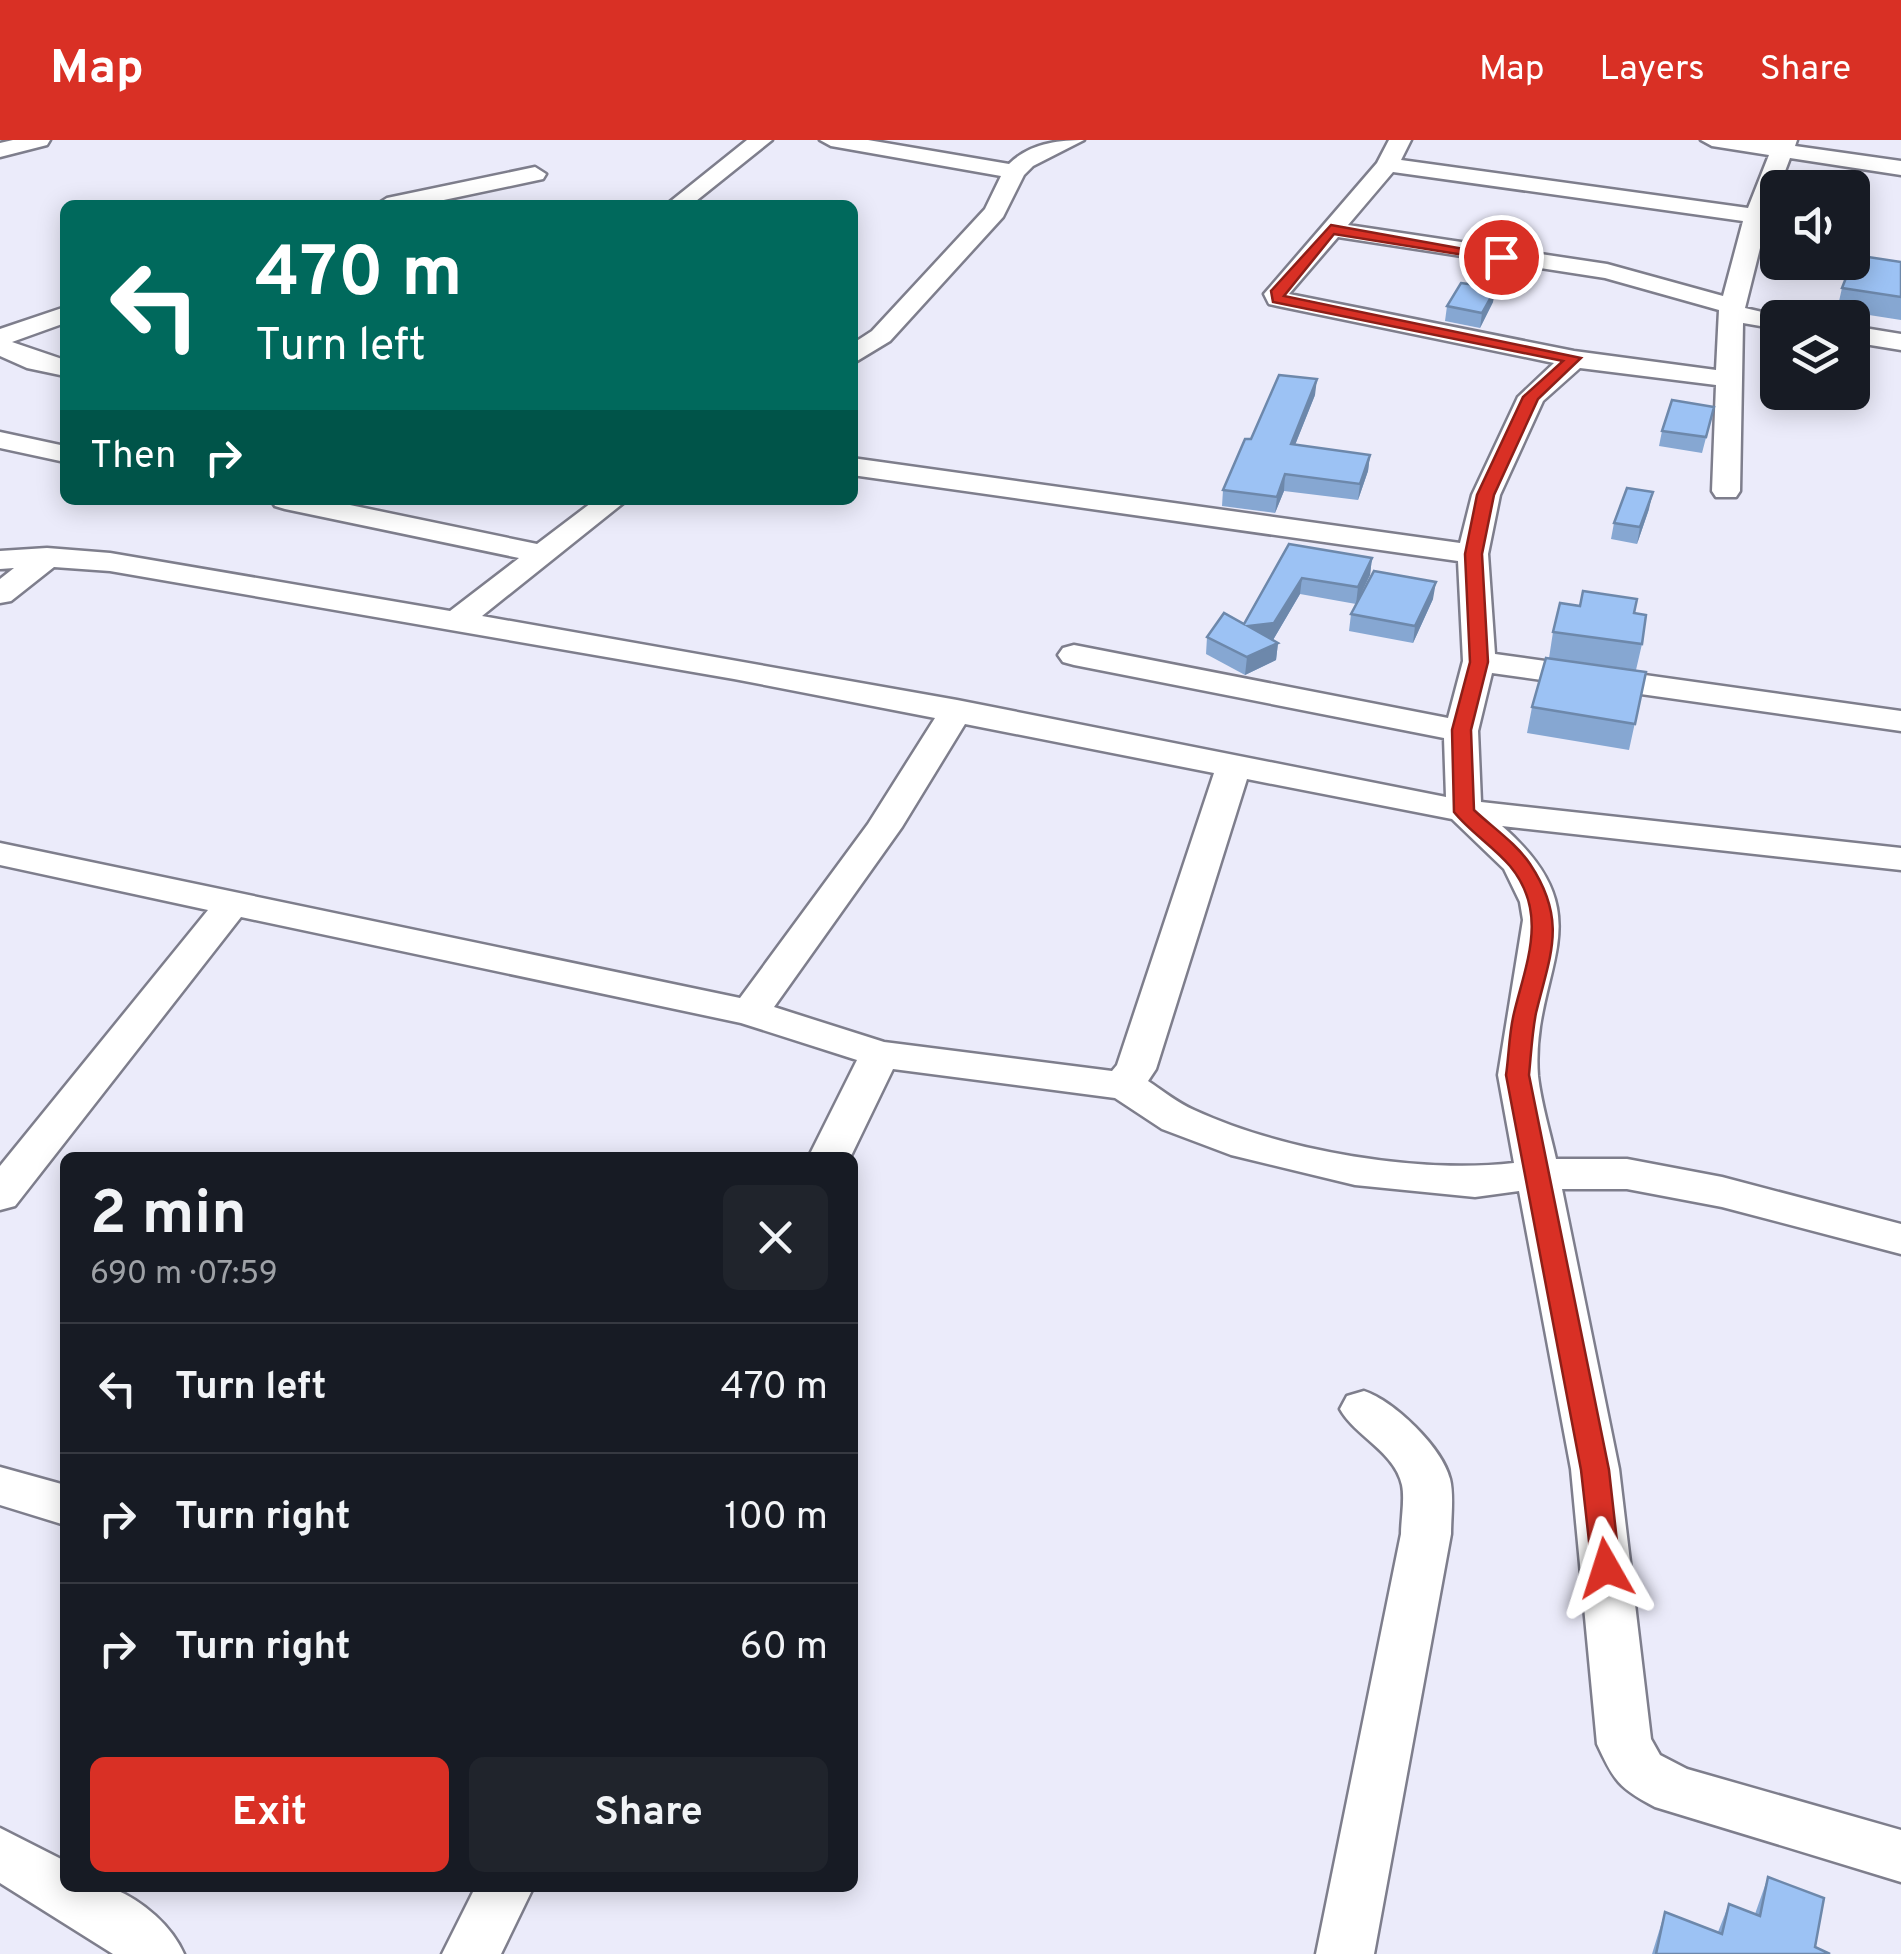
<!DOCTYPE html>
<meta charset="utf-8">
<style>
body{margin:0;font-family:Overpass,sans-serif;background:#20242c;color:#f1f3f6;height:100vh;display:flex;flex-direction:column;font-size:38px;white-space:nowrap}
*{box-sizing:border-box;margin:0}
p{font-size:32px;color:#9ea1a6}
.icon{flex:none;width:55px;height:55px;fill:none;stroke:currentColor;stroke-width:2;stroke-linecap:round;stroke-linejoin:round}
.map{position:relative;flex:1;overflow:hidden}
.details{position:absolute;left:60px;top:1012px;width:798px;height:740px;display:flex;flex-direction:column;background:#171b24;border-radius:15px;box-shadow:0 5px 25px #0003}
.details>*{flex:none}
.banner{position:absolute;left:60px;top:60px;width:798px;height:305px;border-radius:15px;box-shadow:0 5px 25px #0003;background:#00695c;color:#fff;overflow:hidden}
.tools{position:absolute;left:1760px;top:30px;display:grid;gap:20px}
.tools a{display:grid;place-items:center;width:110px;height:110px;border-radius:15px;background:#171b24;box-shadow:0 5px 25px #0003;font-size:50px}
.pin{position:absolute;display:grid;place-items:center;width:85px;height:85px;color:#fff;margin:-42px;border:5px solid #fff;border-radius:50%;box-shadow:0 2px 10px #0007}
.me{position:absolute;width:110px;margin:-55px;rotate:354deg;stroke-linejoin:round;filter:drop-shadow(0 0 8px #0008)}
.turn{display:flex;align-items:center;gap:35px;height:210px;padding:0 30px;font-size:45px}
.turn .icon{width:130px;height:130px;stroke-width:2.5}
.turn b{display:block;font-size:70px;line-height:85px}
.then{display:flex;align-items:center;height:95px;padding:0 30px;background:#0003;gap:20px;font-size:38px}
.round{display:grid;place-items:center;flex:none;width:105px;height:105px;border-radius:15px;background:#20242c}
.headline{display:flex;align-items:center;justify-content:space-between;height:170px;padding:0 30px}
h1{font-size:60px;font-weight:700;line-height:75px}
.cta{display:flex;gap:20px;margin-top:auto;padding:20px 30px}
.cta a{flex:1;height:115px;border-radius:15px;background:#d93025;color:#fff;font-size:40px;font-weight:700;line-height:115px;text-align:center}
.cta a+a{background:#20242c;color:#f1f3f6}
ul{padding:0;list-style:none}
li{display:flex;align-items:center;gap:30px;height:130px;padding:0 30px;border-top:2px solid #363941}
li div{flex:1}
li b{display:block;font-size:38px}
li em{font-style:normal}
header{display:flex;align-items:center;gap:60px;box-sizing:border-box;height:140px;padding:0 50px;background:#d93025;color:#fff}
header strong{font-size:48px}
nav{display:flex;gap:55px;margin-inline-start:auto;font-size:35px}
.map>svg:first-child{display:block}
.lines{fill:none;stroke-linecap:round;stroke-linejoin:round}
.street-casing{stroke:#7e7e8c;stroke-width:5}
.street{fill:#fff;fill-rule:evenodd}
.wall{fill:#86a7d2}
.shaded-wall{fill:#6d88ab}
.building{fill:#9cc2f4;stroke:#6d88ab;stroke-width:2.5}
.route{fill:#d93025;stroke:#8d1f18;stroke-width:2.5}
</style>
<header>
<strong>Map</strong>
<nav><a>Map</a><a>Layers</a><a>Share</a></nav>
</header>
<div class="map">
<svg width="1901" height="1814" viewBox="0 0 1901 1814">
<rect width="100%" height="100%" fill="#ebebfa"/>
<g class="lines">
<defs>
<path id="street" d="M13 0H50L47 5 0 17V3Z
M747 0H772L691 65H666Z
M820 0H868L1009 24C1029 4 1057 0 1084 0L1033 26 1024 35 1003 77 890 201 852 224V204L872 191 985 69 1001 36 831 6Z
M1389 0H1411L1401 20 1748 68 1769 15 1712 6 1701 0H1797L1795 6 1901 21V35L1790 18 1768 76 1745 168 1788 178H1778V189L1743 183 1740 351 1736 357H1716L1712 351 1716 245 1580 228 1543 261 1500 355 1488 414 1495 514 1901 571V591L1492 533 1478 591 1481 662 1901 708V730L1502 686C1609 779 1530 829 1538 936 1541 963 1550 992 1556 1019H1627L1722 1037 1901 1084V1114L1722 1067 1627 1049H1562L1619 1329 1651 1599 1660 1615 1687 1629 1901 1690V1742L1655 1667C1619 1648 1614 1641 1597 1604L1571 1329 1519 1051 1475 1057 1355 1045 1231 1015 1162 989 1115 958 893 929 850 1018H808L857 920 741 883 241 777 15 1066 0 1070V1026L208 770 0 725V703L740 858 868 684 935 578 734 539 110 431 54 427 11 461 0 463V439L14 428 0 429V411L47 408 110 413 450 471 519 418 285 369 275 366 271 360H326L537 404 595 360H627L482 476 957 560 1446 657 1444 598 1074 525 1063 522 1058 515 1063 508 1074 505 1448 578 1463 521 1458 421 852 335V318L1460 403 1472 355 1518 257 1554 223 1278 166 1269 164 1264 154 1377 23ZM1393 32 1743 81 1723 156 1607 124 1348 85ZM1338 97 1605 138 1719 170 1716 230 1574 211 1289 154ZM965 584 1214 633 1117 925 1112 931 884 902 774 867 902 687ZM1247 639 1452 679 1504 729 1520 762 1523 780 1498 935 1514 1023C1417 1034 1283 1011 1194 970 1178 963 1163 951 1148 941L1156 929Z
M535 27 546 34 543 39 420 65H376L387 58Z
M65 167V183L12 202 65 220V236L27 228 0 216V189Z
M1852 186 1901 194V210L1852 202Z
M0 292 65 306V322L0 308Z
M1364 1251C1394 1261 1442 1307 1450 1339 1454 1355 1451 1377 1451 1394L1374 1814H1316L1401 1394C1401 1379 1405 1360 1402 1345 1395 1312 1355 1296 1340 1269L1347 1256Z
M0 1327 65 1345V1385L0 1365Z
M0 1688 65 1721V1748C80 1748 100 1744 114 1749 143 1761 172 1786 184 1814H113L0 1743Z
M475 1748H533L501 1814H442Z"/>
</defs>
<!-- street casing -->
<use href="#street" class="street-casing"/>
<!-- street -->
<use href="#street" class="street"/>
</g>
<!-- wall -->
<path class="wall" d="M1901 122V180L1837 170 1842 148Z
M1493 162 1480 188 1445 181 1447 166Z
M1315 255 1295 305 1370 315 1368 331 1358 360 1284 351 1275 373 1222 366 1223 350 1251 299Z
M1714 267 1702 313 1659 306 1662 291Z
M1649 369 1637 404 1611 399 1614 383Z
M1289 404 1372 418 1370 435 1356 464 1300 454 1273 500 1278 503 1276 520 1245 535 1206 514 1207 497 1244 484Z
M1433 459 1413 503 1349 491 1351 474Z
M1634 473 1642 504 1636 530 1549 518 1553 492Z
M1646 532 1629 610 1527 593 1532 567Z
M1768 1737 1815 1807 1830 1814H1652L1665 1772 1718 1792 1729 1764 1755 1774Z"/>
<!-- shaded-wall -->
<path class="shaded-wall" d="M1496 148 1493 162 1480 188 1482 173Z
M1317 239 1315 255 1289 320 1291 304Z
M1370 315 1368 331 1358 360 1360 344Z
M1285 334 1284 351 1275 373 1277 357Z
M1653 352 1649 369 1637 404 1640 387Z
M1372 418 1370 435 1356 464 1358 447Z
M1302 438 1300 454 1273 500 1248 486Z
M1436 442 1433 459 1413 503 1415 486Z
M1278 503 1276 520 1245 535 1247 517Z"/>
<!-- building -->
<path class="building" d="M1855 115 1901 122V157L1842 148Z
M1461 143 1496 148 1482 173 1447 166Z
M1279 235 1317 239 1291 304 1370 315 1360 344 1285 334 1277 357 1223 350 1245 299H1251Z
M1672 260 1714 267 1706 297 1662 291Z
M1627 348 1653 352 1640 387 1614 383Z
M1289 404 1372 418 1358 447 1302 438 1274 483 1248 486 1278 503 1247 517 1207 497 1224 473 1244 484Z
M1374 431 1436 442 1415 486 1351 474Z
M1583 451 1637 459 1634 473 1646 475 1642 504 1553 492 1560 463 1580 466Z
M1546 518 1646 532 1635 584 1532 567Z
M1768 1737 1824 1758 1815 1807 1830 1814H1656L1665 1772 1722 1794 1729 1764 1760 1776Z"/>
<!-- route -->
<path class="route" d="M1331 85 1508 117 1501 121 1334 94 1284 156 1581 218 1538 259 1494 355 1482 414 1488 522 1471 590 1474 670C1492 687 1517 704 1530 724 1568 781 1550 815 1536 873 1532 893 1531 915 1529 935L1609 1330 1620 1428 1616 1437 1606 1440 1596 1437 1592 1428 1581 1330 1506 935C1509 915 1509 893 1514 873 1526 823 1549 773 1510 726 1493 706 1470 692 1454 672L1452 590 1470 522 1465 414 1477 355 1523 257 1563 221 1273 162 1271 151Z"/>
</svg>
<div class="tools">
<a><svg class="icon" aria-label="sound" viewBox="0 0 24 24"><path d="M4 9h4l5-4v14l-5-4H4zM17 9q2 3 0 6"/></svg></a>
<a><svg class="icon" aria-label="layers" viewBox="0 0 24 24"><path d="M12 4l9 5-9 5-9-5zM3 14l9 5 9-5"/></svg></a>
</div>
<div class="pin" style="left:1501px;top:117px;background:#d93025"><svg class="icon" aria-label="arrive" viewBox="0 0 24 24"><path d="M6 21V4h12l-3 4 3 4H6"/></svg></div>
<svg class="me" style="left:1606px;top:1428px" viewBox="-20 -20 40 40"><path d="M0-17L14 15 0 8-14 15z" fill="#d93025" stroke="#fff" stroke-width="4"/></svg>
<div class="banner">
<div class="turn"><svg class="icon" aria-label="left" viewBox="0 0 24 24"><path d="M17 20v-9H6M10 6l-5 5 5 5"/></svg><div><b>470 m</b>Turn left</div></div>
<div class="then">Then<svg class="icon" aria-label="right" viewBox="0 0 24 24"><path d="M7 20v-9h11M14 6l5 5-5 5"/></svg></div>
</div>
<section class="details">
<div class="headline"><div><h1>2 min</h1><p>690 m · 07:59</p></div><a class="round"><svg class="icon" aria-label="close" viewBox="0 0 24 24"><path d="M6 6l12 12M18 6L6 18"/></svg></a></div>
<ul>
<li><svg class="icon" aria-label="left" viewBox="0 0 24 24"><path d="M17 20v-9H6M10 6l-5 5 5 5"/></svg><div><b>Turn left</b></div><em>470 m</em></li>
<li><svg class="icon" aria-label="right" viewBox="0 0 24 24"><path d="M7 20v-9h11M14 6l5 5-5 5"/></svg><div><b>Turn right</b></div><em>100 m</em></li>
<li><svg class="icon" aria-label="right" viewBox="0 0 24 24"><path d="M7 20v-9h11M14 6l5 5-5 5"/></svg><div><b>Turn right</b></div><em>60 m</em></li>
</ul>
<div class="cta"><a>Exit</a><a>Share</a></div>
</section>
</div>
